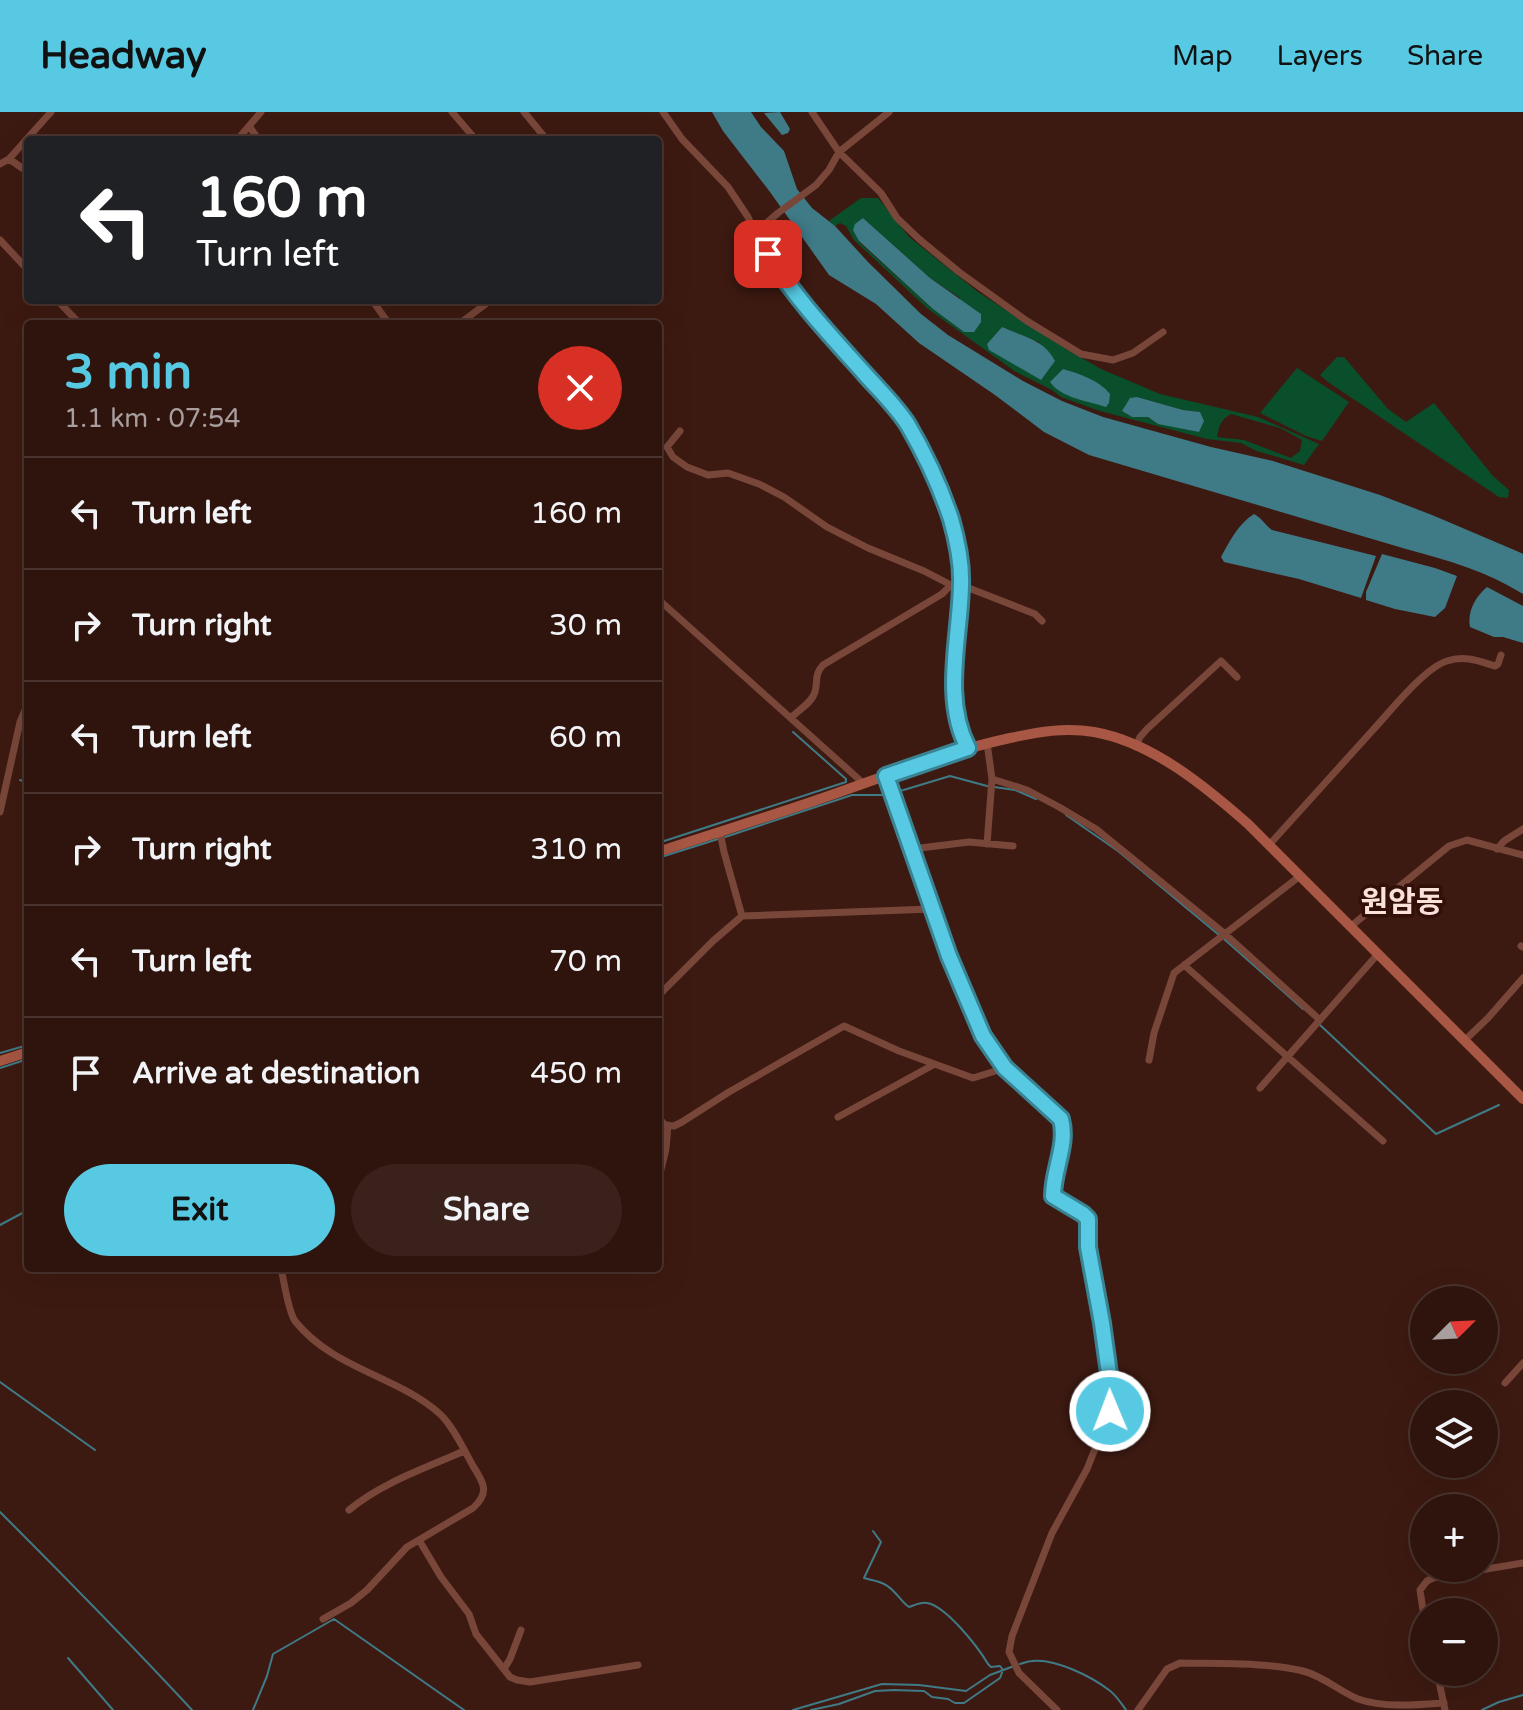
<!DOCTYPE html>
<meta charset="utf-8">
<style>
body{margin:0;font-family:"Varela Round","Noto Sans KR",sans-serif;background:#3a211b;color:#f1f3f6;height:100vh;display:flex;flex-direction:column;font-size:30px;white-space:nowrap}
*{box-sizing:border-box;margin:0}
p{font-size:26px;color:#a79e9d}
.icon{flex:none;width:44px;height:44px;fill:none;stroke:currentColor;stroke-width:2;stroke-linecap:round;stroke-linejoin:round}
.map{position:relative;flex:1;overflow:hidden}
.side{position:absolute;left:24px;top:208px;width:638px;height:952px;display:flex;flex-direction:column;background:#2e140d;border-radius:8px;box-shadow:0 8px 32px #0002,0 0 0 2px #49332e}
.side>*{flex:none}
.banner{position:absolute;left:24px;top:24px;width:638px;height:168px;border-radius:8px;box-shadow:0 8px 32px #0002,0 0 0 2px #49332e;background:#202124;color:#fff;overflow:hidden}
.needle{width:52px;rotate:66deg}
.fabs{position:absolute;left:1410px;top:1174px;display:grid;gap:16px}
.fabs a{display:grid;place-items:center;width:88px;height:88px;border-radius:50%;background:#2e140d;box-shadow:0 8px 32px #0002,0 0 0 2px #49332e;font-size:40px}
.pin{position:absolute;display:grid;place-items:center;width:68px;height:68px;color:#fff;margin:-34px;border-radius:16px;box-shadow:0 4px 12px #0006}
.me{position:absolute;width:88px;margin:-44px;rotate:359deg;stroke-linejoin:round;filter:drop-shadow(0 0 6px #0008)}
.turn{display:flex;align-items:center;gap:28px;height:168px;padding:0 40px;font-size:36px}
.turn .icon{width:104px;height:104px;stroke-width:2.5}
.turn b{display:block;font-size:56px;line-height:68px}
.round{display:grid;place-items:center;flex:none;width:84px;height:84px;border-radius:42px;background:#3a211b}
.overview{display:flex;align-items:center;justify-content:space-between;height:136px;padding:0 40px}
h1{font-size:48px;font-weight:800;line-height:60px;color:#57c9e2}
.button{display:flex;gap:16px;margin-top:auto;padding:16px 40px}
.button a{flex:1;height:92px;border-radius:48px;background:#57c9e2;color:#111;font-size:32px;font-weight:800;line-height:92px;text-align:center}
.button a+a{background:#3a211b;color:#f1f3f6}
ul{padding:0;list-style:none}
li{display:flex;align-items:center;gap:24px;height:112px;padding:0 40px;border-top:2px solid #49332e}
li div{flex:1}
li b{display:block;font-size:30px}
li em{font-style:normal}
header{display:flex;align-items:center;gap:48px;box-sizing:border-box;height:112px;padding:0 40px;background:#57c9e2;color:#111}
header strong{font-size:38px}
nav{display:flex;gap:44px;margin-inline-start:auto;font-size:28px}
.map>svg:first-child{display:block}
.green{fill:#094f2b;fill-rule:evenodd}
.water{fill:#3f7a87}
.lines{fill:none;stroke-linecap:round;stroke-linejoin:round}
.stream{stroke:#3f7a87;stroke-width:2}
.street{stroke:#79473a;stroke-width:7}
.secondary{stroke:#a75743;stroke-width:10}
.route-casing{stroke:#398393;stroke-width:20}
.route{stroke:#57c9e2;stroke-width:14}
.labels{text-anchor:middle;stroke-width:7;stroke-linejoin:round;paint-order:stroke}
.quarter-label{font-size:30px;font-weight:bold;fill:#fae2db;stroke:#321008}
</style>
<header>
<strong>Headway</strong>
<nav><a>Map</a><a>Layers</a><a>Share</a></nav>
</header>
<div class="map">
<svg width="1523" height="1598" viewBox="0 0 1523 1598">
<rect width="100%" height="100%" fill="#3d1a11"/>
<!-- green -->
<path class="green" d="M861 86H878L909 125 978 180 1066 237 1101 257 1160 282 1258 305 1319 332 1304 353 1257 339 1241 331 1207 327 1100 299 1061 285 1052 278 1016 260 928 197 854 128 846 114 840 111 835 114 829 109ZM863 106 930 166 960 186 964 220 933 197 859 130ZM1002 215 1041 231 987 232ZM1137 285 1183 298 1199 300 1158 312 1148 305H1132L1122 299ZM1231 302 1280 316 1302 328 1300 339 1291 346 1244 328 1217 325C1219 314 1221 307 1231 302Z
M1337 245H1344L1388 297 1406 310 1434 291 1493 364 1509 378 1508 386 1499 385 1328 270 1320 263Z
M1297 256 1349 290 1322 329 1306 324 1260 301Z"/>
<!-- water -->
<path class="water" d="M712 0H751L761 15 784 39 797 77 812 96 835 114 868 150 921 202 948 223 1023 269 1062 289 1103 305 1211 335 1273 349 1380 383 1432 403 1519 440 1523 442V482C1486 459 1447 448 1406 437L1089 343 1044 320 995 283 919 231 876 192 829 163 770 80 723 19Z
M780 0 790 17 788 21 782 23 764 1Z
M863 106 930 166 981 202V210L974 220H964L933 197 859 129 853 118 855 112Z
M1002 215C1022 224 1045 228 1055 249L1041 268 989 238 987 232Z
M1063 257C1080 262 1099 268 1110 282L1109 291 1106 295C1088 289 1061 286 1050 270Z
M1137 285 1183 298 1200 300 1204 309 1199 320 1158 312 1148 305H1132L1122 299 1130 286Z
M1254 402C1262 406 1265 413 1272 418L1376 444 1361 486 1299 467 1224 450 1221 445C1229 430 1239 411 1254 402Z
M1382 442 1435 456 1457 464 1445 496 1435 505 1395 497 1366 488V480Z
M1487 475 1523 494V531L1503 525H1494L1470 515C1467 499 1476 484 1487 475Z"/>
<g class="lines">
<!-- stream -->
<path class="stream" d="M20 668 28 671
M1066 703 1118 739 1219 823
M725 725 852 683H887L950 664 987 674 1015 678 1036 687
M658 731 846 670V667L793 620
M658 746 718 727
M1224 827 1303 897
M1319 912 1436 1022 1499 993
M0 941 28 933
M0 956 28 947
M0 1113 28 1098
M0 1270 95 1338
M0 1400C65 1465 129 1530 192 1598
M68 1546 113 1598
M1020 1552C1024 1551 1028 1549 1032 1549 1055 1546 1092 1565 1109 1578 1116 1583 1121 1591 1126 1598
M253 1598 267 1564 273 1542 334 1507 464 1598
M793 1598 882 1572 919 1573 966 1579 990 1563 1014 1554
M811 1598 839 1592 875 1579 894 1578 924 1579 932 1585 948 1587 955 1591H964L1000 1566 1003 1558 1000 1554 991 1555 988 1552C978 1535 946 1494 927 1491 921 1490 915 1493 909 1495 900 1489 895 1477 884 1472 879 1469 871 1468 864 1466L881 1430 873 1419
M1482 1598 1499 1590 1523 1583"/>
<!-- street -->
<path class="street" d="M452 0 476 28
M524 0 547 28
M663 0 682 27 728 75 748 105 755 121 782 164 812 203 907 311 938 371 952 410 961 450V473L955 595 962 624 968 636
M812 0 839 40 881 81 897 106 919 127 959 160 1027 209 1081 242 1113 248 1133 241 1163 220
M249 14 259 28
M237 28 261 0
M9 47 28 60
M0 52 9 47 51 0
M755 121 778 101 816 73 829 58 839 40 889 0
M0 128 28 158
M57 188 80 212
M372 188 389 212
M459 212 491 188
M680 319 667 335 673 345 687 355 708 363 728 361 759 372 784 385 827 415 868 436 924 459 951 473H961L1035 502 1042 509
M658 487 863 671
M791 606C798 598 812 591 815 580 818 569 814 563 823 553L942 482 951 473
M987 631 992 667 987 732
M1136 635 1140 625 1147 617 1221 549 1237 565
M886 664 938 815 960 874 983 924 1005 956 1061 1007C1068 1033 1053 1057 1053 1084L1083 1102 1088 1107V1135L1102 1211 1112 1287 1110 1299 1087 1357 1052 1421 1012 1524 1009 1540 1019 1561 1057 1598
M992 667 1027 678 1059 695 1096 717 1225 822 1320 908
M0 700 20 610 28 591
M720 720 724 740 742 804
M1269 733C1303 695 1338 657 1372 619 1389 601 1424 556 1447 549 1464 543 1479 549 1495 554L1498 552 1501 543
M912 737 969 730 1013 734
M1497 737 1504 729 1523 717
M1350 815 1449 734 1467 728 1523 743
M1521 834 1523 835
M1184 853 1383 1029
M658 884 713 829 742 804 932 797
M1464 929 1488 906 1523 866
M1149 948 1154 921 1174 861 1300 764
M1260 976 1377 843
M658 1005 665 1013 674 1014 682 1010 729 980 844 914 899 939 973 966 1005 956
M838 1005 933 953
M658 1070 666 1037 668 1013
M281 1156C284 1169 288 1199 295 1209 333 1257 398 1264 440 1302 453 1314 464 1338 473 1354 484 1371 490 1381 473 1396L407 1435 367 1478 351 1491 323 1507
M1505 1271 1523 1251
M349 1398C381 1371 426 1356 464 1339
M419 1428 441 1465 469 1502 476 1522 510 1565 517 1568 530 1570 638 1553
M1424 1505 1420 1478 1427 1469 1433 1466 1523 1451
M504 1557 510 1547 521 1518
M1437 1560 1445 1598
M1138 1598 1167 1557 1180 1551C1219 1552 1265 1550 1303 1559 1323 1564 1339 1579 1358 1587 1384 1596 1417 1593 1444 1591"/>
<!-- secondary -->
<path class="secondary" d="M658 740C718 720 778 702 837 681 894 661 950 639 1010 626 1038 620 1065 615 1094 620 1152 630 1206 675 1248 712L1523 987
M0 949 28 940"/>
</g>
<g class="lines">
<defs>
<path id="route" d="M768 142C795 186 830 223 864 261 879 278 896 294 908 313 925 342 940 374 951 407 957 428 962 451 961 473 960 526 942 587 968 636L886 664 949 844 983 924 1005 956 1061 1007C1068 1033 1053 1057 1053 1084L1083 1102 1088 1107V1135L1102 1211 1111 1276 1112 1287 1110 1299"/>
</defs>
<!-- route casing -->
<use href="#route" class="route-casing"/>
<!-- route -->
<use href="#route" class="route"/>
</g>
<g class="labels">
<!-- quarter labels -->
<g class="quarter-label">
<text x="1402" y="800">원암동</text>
</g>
</g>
</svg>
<div class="fabs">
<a><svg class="needle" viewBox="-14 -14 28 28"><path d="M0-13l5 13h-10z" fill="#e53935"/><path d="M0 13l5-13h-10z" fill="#a79e9d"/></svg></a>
<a><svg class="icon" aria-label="layers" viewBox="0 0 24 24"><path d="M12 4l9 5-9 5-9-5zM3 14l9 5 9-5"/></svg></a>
<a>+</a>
<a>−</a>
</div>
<div class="pin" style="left:768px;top:142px;background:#d93025"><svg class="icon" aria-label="arrive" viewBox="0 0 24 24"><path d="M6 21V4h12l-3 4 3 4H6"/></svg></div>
<svg class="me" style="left:1110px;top:1299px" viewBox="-20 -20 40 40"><circle r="17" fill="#57c9e2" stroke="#fff" stroke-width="3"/><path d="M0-11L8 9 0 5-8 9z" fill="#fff"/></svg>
<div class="banner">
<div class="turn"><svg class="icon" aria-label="left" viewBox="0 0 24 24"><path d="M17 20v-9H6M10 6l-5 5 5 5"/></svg><div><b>160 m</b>Turn left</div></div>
</div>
<section class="side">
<div class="overview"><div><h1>3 min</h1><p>1.1 km · 07:54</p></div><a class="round" style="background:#d93025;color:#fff"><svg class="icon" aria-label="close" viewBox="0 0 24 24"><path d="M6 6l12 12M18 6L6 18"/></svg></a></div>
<ul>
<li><svg class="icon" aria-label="left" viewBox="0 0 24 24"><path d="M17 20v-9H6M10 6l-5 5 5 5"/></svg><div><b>Turn left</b></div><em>160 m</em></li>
<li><svg class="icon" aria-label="right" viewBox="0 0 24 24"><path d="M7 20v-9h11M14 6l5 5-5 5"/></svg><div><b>Turn right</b></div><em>30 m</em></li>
<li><svg class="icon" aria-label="left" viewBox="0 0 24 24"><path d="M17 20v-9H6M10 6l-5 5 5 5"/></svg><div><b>Turn left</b></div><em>60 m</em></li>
<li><svg class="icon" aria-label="right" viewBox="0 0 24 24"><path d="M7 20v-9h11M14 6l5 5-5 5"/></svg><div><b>Turn right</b></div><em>310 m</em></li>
<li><svg class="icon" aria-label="left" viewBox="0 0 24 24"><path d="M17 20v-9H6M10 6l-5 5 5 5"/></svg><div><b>Turn left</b></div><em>70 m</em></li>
<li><svg class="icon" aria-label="arrive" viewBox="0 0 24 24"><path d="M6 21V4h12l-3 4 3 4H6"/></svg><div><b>Arrive at destination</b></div><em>450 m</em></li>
</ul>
<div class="button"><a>Exit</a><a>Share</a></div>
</section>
</div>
